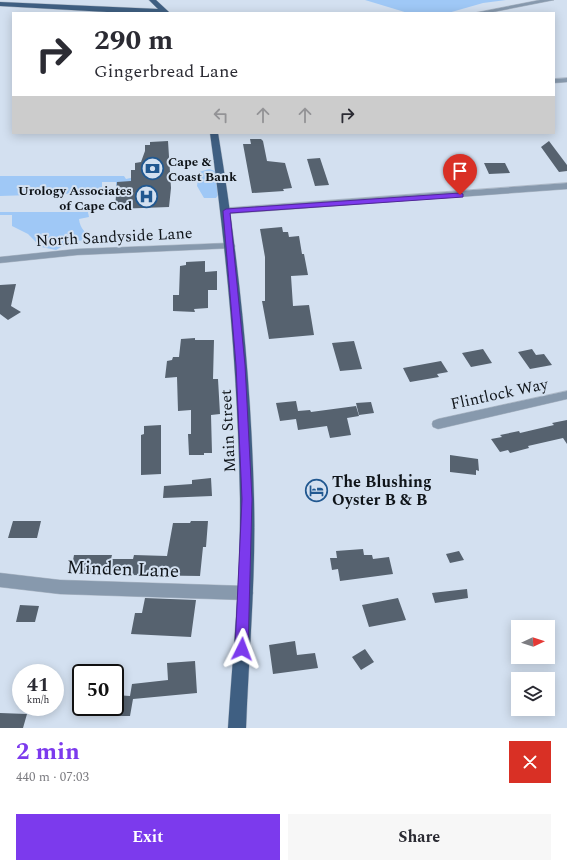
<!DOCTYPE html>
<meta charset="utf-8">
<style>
body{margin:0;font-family:Spectral,serif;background:#f7f7f7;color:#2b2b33;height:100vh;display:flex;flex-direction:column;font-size:15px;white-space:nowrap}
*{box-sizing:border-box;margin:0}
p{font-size:13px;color:#7c7c81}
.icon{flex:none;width:22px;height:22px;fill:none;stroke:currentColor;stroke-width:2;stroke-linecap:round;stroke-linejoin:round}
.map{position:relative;height:728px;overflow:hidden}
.panel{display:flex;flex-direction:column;background:#fff;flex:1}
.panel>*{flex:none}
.top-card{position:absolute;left:12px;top:12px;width:543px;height:122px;border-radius:0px;box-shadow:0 2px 10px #0003;background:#fff;color:#2b2b33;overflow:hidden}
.needle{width:26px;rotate:86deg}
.buttons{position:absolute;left:511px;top:620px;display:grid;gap:8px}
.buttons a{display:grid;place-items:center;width:44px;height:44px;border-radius:0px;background:#fff;box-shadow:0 2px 10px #0003;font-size:20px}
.speed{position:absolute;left:12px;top:664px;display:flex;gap:8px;font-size:20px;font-weight:700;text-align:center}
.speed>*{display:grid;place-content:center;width:52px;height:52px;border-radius:50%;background:#fff;box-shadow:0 2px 10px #0003;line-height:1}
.speed small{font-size:10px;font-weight:400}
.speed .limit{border:2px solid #111;border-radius:6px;background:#fff;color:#111}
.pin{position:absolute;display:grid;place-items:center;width:34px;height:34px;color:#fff;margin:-41px -17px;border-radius:50% 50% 50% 0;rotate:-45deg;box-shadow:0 0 4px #0007}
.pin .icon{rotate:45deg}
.me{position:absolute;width:44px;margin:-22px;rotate:3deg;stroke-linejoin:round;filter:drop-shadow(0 0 3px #0008)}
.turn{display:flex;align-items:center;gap:14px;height:84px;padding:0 16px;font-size:18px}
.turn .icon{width:52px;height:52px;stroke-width:2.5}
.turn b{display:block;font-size:28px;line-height:34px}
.lanes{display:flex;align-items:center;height:38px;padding:0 16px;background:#0003;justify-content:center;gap:20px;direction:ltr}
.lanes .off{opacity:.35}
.round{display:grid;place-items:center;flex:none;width:42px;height:42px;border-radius:0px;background:#f7f7f7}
.head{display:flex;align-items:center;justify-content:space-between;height:68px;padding:0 16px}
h1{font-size:24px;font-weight:700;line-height:30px;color:#7c3aed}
.primary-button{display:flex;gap:8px;margin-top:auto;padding:8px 16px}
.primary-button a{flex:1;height:46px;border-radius:0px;background:#7c3aed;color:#fff;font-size:16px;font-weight:700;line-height:46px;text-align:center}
.primary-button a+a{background:#f7f7f7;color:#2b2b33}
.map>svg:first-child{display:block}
.green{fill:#9fc8f6}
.building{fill:#56626f}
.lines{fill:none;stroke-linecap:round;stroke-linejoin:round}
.minor-casing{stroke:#b0bbc9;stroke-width:1}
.major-casing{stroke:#b0bbc9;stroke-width:1}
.minor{fill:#8799ad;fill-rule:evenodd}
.major{fill:#3f5f82;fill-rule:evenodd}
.route{fill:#7c3aed;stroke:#51269a}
.labels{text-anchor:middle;stroke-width:4;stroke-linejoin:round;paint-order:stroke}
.far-poi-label{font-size:13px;font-weight:bold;fill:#0f1419;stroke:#d3e0f0;text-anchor:start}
.street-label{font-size:16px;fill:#0f1419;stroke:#d3e0f0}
.poi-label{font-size:16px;font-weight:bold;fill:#0f1419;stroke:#d3e0f0;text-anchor:start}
.near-street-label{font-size:19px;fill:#0f1419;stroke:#d3e0f0}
</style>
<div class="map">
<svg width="567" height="728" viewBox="0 0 567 728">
<rect width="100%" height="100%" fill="#d3e0f0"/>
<!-- green -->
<path class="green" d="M365 0H506L483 3 448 13H408Z
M209 169 215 171 218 195 216 198H204L197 186 199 172Z
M0 176H124L126 179 135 177 171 176 169 187 116 191V182H102V192L92 193 0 196Z
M0 212H88L89 217 79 219C80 229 86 233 93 239L101 236 120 239 143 236 145 239 65 241 63 243H68L56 250 41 247 28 234 12 226V215H0Z"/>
<!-- building -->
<path class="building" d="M250 139H261L263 141 267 161 285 163 292 188 283 189 284 191 252 193 243 144H251Z
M168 141 171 188 169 207 115 209 117 182 131 181V170H135V163L141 162 145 151V145H150V142Z
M549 141 567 165V171L559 172 541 147Z
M320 158 329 185 315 186 307 159Z
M484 163H505L510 173 489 174Z
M282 227 283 232H288L289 237 299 236 302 254H304L308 275 291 276 293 306 309 305 314 335 269 339 262 301H265V257L260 229Z
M205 261V272L217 271V290H208V308L194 309 195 312 173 311V295H179L180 266 186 265V262Z
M16 284 11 306 21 312 8 320 0 314V285Z
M195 338V340H214L213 379H218L220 414 211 415 212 453H204V455H189L188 434H191V410L178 411 177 377 165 378 167 361 172 360 173 357H179L181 339Z
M354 341 362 369 340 371 332 343Z
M483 349 492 363 471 367 462 353Z
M532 349 536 355 544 354 552 365 530 369 518 352Z
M441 361 448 372 437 374 439 377 410 382 403 368Z
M296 401 298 411 310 410 311 412 356 406 359 416 347 418 351 435 330 438 327 426 298 430 296 419 280 421 276 403Z
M371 402 374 413 359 415 356 403Z
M567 420V444L563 438 528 446 529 448 510 453 508 450 500 452 491 439 502 437 500 435 519 431 520 433 554 425 552 423Z
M161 425V474L141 475V435L144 434V426Z
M450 455 478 459 479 471 476 470V475L450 472Z
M211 478 212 496 163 498 164 486 192 484V480Z
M13 521H41L37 538H8Z
M191 521H208L206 547H203L200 576 130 575 131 572 89 573V571H71L74 555H112L111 559H133L134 555 167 556 173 523H190Z
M363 549 364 555H372L373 559 389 557 393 574 340 581 338 569 332 570 330 558H337L336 551Z
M459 551 464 560 450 563 446 554Z
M467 589 468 598 435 603 432 593Z
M145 598 196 600 191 637 131 634 135 613H142Z
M398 598 406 620 369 627 362 605Z
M20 605 39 606 35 622H16Z
M295 641 297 655 315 653 318 668 273 674 269 645Z
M365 649 374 662 361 670 352 657Z
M195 661 197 693 133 699 130 716H115V695L130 696 132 684 168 680 167 663Z
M0 713 27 714 23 728H0Z"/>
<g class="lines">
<defs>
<path id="minor" d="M540 0H554L488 13H474Z
M567 78V82L554 83V79Z
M567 183V189L226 214 221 211 226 208Z
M230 243 234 244 235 246 234 248 77 255 0 263V257L77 249Z
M567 391V399L438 429 433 427 432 424 433 421 438 419Z
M0 573 60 580 245 586 251 588 253 593 251 598 245 600 60 594 0 587Z"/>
<path id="major" d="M149 0H156L170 13 107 12 0 6V2L158 9Z
M210 133H218C238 254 251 376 254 499 256 575 249 652 246 728H228C233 652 241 575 240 498 238 376 227 254 210 133Z"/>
</defs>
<!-- minor casing -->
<use href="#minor" class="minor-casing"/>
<!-- major casing -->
<use href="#major" class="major-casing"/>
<!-- minor -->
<use href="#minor" class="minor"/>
<!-- major -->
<use href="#major" class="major"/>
</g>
<!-- route -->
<path class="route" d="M460 193 463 194V197L230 213 245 365 252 499 248 649 246 653 242 654 237 653 235 649 242 499 236 365 223 211 226 209Z"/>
<!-- icons -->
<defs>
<symbol id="bank-ring" viewBox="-11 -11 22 22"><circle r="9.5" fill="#d3e0f0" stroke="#215890" stroke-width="1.5"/><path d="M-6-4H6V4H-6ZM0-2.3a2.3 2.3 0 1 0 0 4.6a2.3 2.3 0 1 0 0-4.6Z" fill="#215890"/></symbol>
<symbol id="hospital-ring" viewBox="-11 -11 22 22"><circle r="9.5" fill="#d3e0f0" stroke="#215890" stroke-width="1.5"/><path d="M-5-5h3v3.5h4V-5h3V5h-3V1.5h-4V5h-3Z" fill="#215890"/></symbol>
<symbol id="hotel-ring" viewBox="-11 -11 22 22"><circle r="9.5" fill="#d3e0f0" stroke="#215890" stroke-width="1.5"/><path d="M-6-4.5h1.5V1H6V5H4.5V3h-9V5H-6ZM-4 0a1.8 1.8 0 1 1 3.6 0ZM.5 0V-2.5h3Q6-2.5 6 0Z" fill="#215890"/></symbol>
</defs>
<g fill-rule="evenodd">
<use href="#bank-ring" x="140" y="156" width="25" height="25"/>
<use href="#hospital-ring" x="134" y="184" width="25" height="25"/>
<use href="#hotel-ring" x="304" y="478" width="25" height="25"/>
</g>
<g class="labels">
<!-- far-poi labels -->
<g class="far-poi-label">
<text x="168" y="166">Cape &amp;<tspan x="168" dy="15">Coast Bank</tspan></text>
<text x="132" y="195" text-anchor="end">Urology Associates<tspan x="132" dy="15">of Cape Cod</tspan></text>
</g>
<!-- street labels -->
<g class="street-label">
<text transform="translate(114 236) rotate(-3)" y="6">North Sandyside Lane</text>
<text transform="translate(499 393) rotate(-12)" y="6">Flintlock Way</text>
<text transform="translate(227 431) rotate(-93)" y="6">Main Street</text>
</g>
<!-- poi labels -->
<g class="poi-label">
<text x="332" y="487">The Blushing<tspan x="332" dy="18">Oyster B &amp; B</tspan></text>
</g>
<!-- near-street labels -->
<g class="near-street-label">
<text transform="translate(123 568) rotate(2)" y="7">Minden Lane</text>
</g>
</g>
</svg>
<div class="buttons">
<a><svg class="needle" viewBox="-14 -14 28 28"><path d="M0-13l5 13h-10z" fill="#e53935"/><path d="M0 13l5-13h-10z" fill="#7c7c81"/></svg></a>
<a><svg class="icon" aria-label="layers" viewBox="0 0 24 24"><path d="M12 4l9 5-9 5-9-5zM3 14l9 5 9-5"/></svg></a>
</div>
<div class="speed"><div>41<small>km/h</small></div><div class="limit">50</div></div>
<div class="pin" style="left:460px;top:195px;background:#d93025"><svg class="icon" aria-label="arrive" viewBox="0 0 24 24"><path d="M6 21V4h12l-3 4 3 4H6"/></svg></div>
<svg class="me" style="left:242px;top:649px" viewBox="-20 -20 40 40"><path d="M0-17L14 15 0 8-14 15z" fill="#7c3aed" stroke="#fff" stroke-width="4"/></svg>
<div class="top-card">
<div class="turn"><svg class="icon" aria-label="right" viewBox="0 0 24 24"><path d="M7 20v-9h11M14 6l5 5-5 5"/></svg><div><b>290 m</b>Gingerbread Lane</div></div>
<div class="lanes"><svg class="icon off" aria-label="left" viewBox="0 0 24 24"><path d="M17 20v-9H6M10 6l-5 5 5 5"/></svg><svg class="icon off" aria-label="ahead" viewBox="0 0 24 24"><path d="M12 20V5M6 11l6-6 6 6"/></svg><svg class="icon off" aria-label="ahead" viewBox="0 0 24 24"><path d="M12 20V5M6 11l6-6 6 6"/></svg><svg class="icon" aria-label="right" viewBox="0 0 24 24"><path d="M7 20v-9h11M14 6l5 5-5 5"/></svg></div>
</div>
</div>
<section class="panel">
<div class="head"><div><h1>2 min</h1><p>440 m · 07:03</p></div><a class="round" style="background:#d93025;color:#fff"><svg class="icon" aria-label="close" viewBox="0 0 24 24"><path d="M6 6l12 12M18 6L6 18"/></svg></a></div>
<div class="primary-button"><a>Exit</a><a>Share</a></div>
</section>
